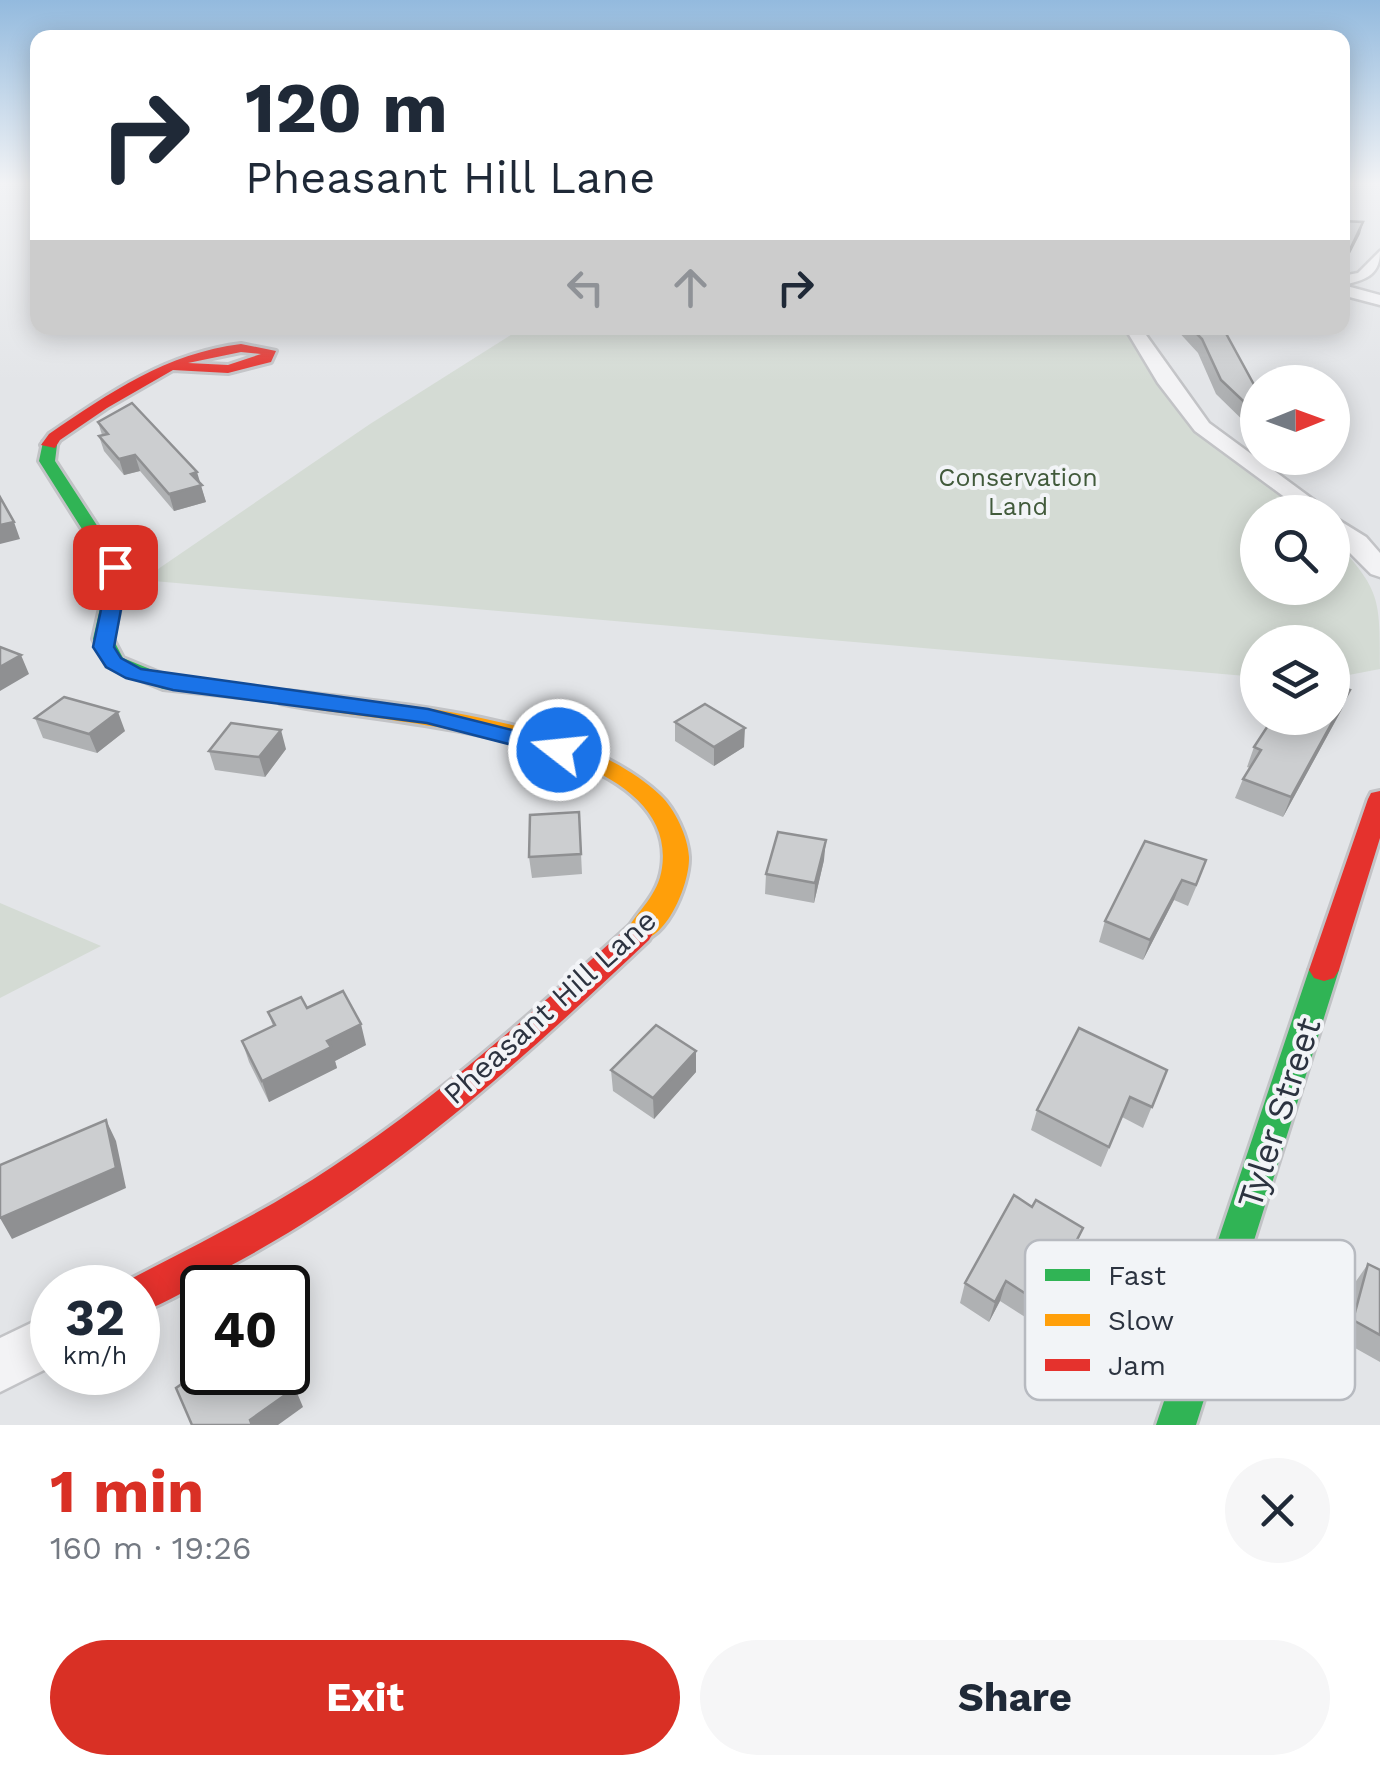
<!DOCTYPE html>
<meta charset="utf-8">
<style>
body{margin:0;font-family:"Work Sans",sans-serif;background:#f6f6f7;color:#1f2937;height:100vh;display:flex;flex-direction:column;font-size:38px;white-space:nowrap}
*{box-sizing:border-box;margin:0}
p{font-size:32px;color:#747a83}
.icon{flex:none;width:55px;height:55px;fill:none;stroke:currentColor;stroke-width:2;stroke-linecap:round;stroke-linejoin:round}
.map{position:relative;height:1425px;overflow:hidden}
.drawer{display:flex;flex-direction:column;background:#fff;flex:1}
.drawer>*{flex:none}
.banner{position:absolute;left:30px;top:30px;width:1320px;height:305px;border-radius:20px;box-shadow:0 5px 25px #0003;background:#fff;color:#1f2937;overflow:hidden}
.needle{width:65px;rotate:89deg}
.tools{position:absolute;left:1240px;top:365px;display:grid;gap:20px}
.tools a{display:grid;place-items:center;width:110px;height:110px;border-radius:50%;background:#fff;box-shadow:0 5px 25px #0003;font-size:50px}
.speed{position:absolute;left:30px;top:1265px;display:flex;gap:20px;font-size:50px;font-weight:700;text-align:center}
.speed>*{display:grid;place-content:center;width:130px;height:130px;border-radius:50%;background:#fff;box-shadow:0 5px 25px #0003;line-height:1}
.speed small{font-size:25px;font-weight:400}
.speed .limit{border:5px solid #111;border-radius:15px;background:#fff;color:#111}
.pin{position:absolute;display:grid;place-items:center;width:85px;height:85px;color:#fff;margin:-42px;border-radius:20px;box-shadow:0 5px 15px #0006}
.me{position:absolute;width:110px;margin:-55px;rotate:286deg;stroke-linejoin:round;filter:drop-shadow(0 0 8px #0008)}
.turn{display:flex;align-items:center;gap:35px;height:210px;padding:0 50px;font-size:45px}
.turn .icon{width:130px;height:130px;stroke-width:2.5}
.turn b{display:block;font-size:70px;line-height:85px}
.lanes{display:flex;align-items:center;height:95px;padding:0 50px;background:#0003;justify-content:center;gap:50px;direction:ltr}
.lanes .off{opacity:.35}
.round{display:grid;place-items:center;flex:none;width:105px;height:105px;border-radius:52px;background:#f6f6f7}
.overview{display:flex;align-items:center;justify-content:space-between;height:170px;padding:0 50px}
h1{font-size:60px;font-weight:700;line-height:75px;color:#d93025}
.primary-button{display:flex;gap:20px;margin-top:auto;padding:20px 50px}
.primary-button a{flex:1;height:115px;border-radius:60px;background:#d93025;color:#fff;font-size:40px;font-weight:700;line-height:115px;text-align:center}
.primary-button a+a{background:#f6f6f7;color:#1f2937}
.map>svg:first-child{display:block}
.green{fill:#d4dbd4}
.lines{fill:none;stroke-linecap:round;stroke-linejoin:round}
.street-casing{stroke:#c2c3c6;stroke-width:5}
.fast-casing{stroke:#c2c3c6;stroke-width:6}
.slow-casing{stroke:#c2c3c6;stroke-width:6}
.jam-casing{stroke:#c2c3c6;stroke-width:6}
.street{fill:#f3f3f5;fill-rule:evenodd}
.fast{fill:#30b455;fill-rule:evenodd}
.slow{fill:#ff9f0a;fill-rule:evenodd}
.jam{fill:#e5322d;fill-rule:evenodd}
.wall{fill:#afb1b3}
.shaded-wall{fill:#8f9092}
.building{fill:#ccced0;stroke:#8f9092;stroke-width:2.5}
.route{fill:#1a73e8;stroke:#114b97;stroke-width:2.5}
.labels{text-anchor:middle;stroke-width:8;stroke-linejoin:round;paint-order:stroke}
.far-park-label{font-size:25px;fill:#415a3b;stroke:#f2f4f7}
.street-label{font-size:30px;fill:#2c3340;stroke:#f2f4f7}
.near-street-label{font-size:35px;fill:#2c3340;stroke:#f2f4f7}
.key{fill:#f2f4f7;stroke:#b7bac0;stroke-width:2.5}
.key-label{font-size:28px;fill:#2c3340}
</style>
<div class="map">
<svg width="1380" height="1425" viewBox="0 0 1380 1425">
<rect width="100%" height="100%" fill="#e3e5e8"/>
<!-- green -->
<path class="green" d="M522 328H1126C1147 352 1154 384 1175 408 1212 451 1263 475 1304 512H1258V588H1332L1333 538C1380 591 1380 595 1380 669L1333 678 1332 642H1258L1257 677 142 580 370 424Z
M0 903 101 946 0 998Z"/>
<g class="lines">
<defs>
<path id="street" d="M1380 251C1380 276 1365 280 1343 285L1380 295V305L1342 295V276L1358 273Z
M1125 328H1141L1209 423 1330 512H1305L1195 431 1158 383Z
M1332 516 1366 537 1380 553V577L1371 574 1332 535Z
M52 1313V1366L0 1392V1338Z"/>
<path id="fast" d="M43 442 57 445 55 461 124 567 127 577 113 639 123 658 167 676 296 693 299 698 296 703 163 689 107 666 93 639 107 577 106 567 39 461Z
M1324 959 1334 962 1339 970 1196 1425H1156L1309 970 1314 962Z"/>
<path id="slow" d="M288 691C398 704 577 717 660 795 675 809 688 837 689 857 690 885 663 951 629 940L625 933C638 910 658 896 662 868 682 731 362 723 280 703L277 698Z"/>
<path id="jam" d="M241 344 276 351 271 362 228 373 173 370 107 408 60 440 55 448 41 445 49 434C109 393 167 353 241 344ZM241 352 261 354 228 365 188 363Z
M1380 791V838L1339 970 1334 978 1324 981 1314 978 1309 970 1368 799 1371 793Z
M639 922 649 926 653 933 649 940C518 1064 386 1184 226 1268 197 1284 168 1303 138 1313V1288H122L125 1282C195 1245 266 1211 332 1167 439 1097 534 1011 629 926Z"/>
</defs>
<!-- street casing -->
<use href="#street" class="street-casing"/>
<!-- fast casing -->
<use href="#fast" class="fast-casing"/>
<!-- slow casing -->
<use href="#slow" class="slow-casing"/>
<!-- jam casing -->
<use href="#jam" class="jam-casing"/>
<!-- street -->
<use href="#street" class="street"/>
<!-- fast -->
<use href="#fast" class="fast"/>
<!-- slow -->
<use href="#slow" class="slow"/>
<!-- jam -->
<use href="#jam" class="jam"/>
</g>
<!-- wall -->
<path class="wall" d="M1175 328H1223L1258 392V435L1216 394 1198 353Z
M98 422 200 484 206 502 174 511 140 471 124 475 104 451 99 436 102 435Z
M1342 709 1283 817 1235 798 1243 779 1250 768 1247 767 1254 747 1270 722 1260 718H1332Z
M35 718 125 731 97 753 43 738Z
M675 722 744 747 714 766 675 741Z
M286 749 265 777 215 770 209 751Z
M579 812 582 874 532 878 529 857Z
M1145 841 1199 880 1188 906 1174 900 1143 960 1099 942 1105 921Z
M824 860 814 903 765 894 766 874Z
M307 1008 366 1045 335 1061 337 1068 269 1102 249 1062 242 1041 273 1026 268 1012Z
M696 1051V1072L654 1119 613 1091 611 1070Z
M1167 1070 1143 1128 1122 1117 1101 1167 1031 1130 1037 1110Z
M1032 1207 1083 1228 1066 1266V1291L1047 1331 1000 1301 989 1322 960 1303 965 1283Z
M1368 1264 1380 1270V1362L1339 1339 1354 1284Z"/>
<!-- shaded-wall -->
<path class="shaded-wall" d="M1363 222 1360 234 1342 269 1345 260Z
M135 455 140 471 124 475 119 459Z
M197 472 206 502 174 511 169 494 191 474Z
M14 522 20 539 0 544V525Z
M21 655 29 674 0 691V667Z
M1350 690 1342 709 1283 817 1291 797Z
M118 712 125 731 97 753 89 734Z
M745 728 744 747 714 766V747Z
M281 730 286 749 265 777 259 757Z
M826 840 824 860 814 903 815 883Z
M1182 880 1174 900 1143 960 1150 940Z
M361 1024 366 1045 335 1061 337 1068 269 1102 262 1081 327 1041Z
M696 1051V1072L654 1119 653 1098Z
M106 1120 116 1141 126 1188 12 1239 0 1218Z
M1083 1228 1075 1248 1057 1285 1064 1265Z
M1074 1271 1066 1291 1047 1331 1054 1312Z
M1006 1281 1000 1301 989 1322 995 1302Z
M295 1388 303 1407 278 1425H252L250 1420Z"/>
<!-- building -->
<path class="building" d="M1342 221 1363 222 1345 260 1342 259Z
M1191 328H1223L1258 392V415L1221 380 1202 339Z
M132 403 197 472 191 474 202 485 169 494 135 455 119 459 99 436 108 434 98 422Z
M0 497 14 522 0 525Z
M0 647 21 655 0 667Z
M1332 684 1350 690 1291 797 1243 779 1261 750 1254 747 1273 718H1332Z
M64 697 118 712 89 734 35 718Z
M705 704 745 728 714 747 675 722Z
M231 723 281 730 259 757 209 751Z
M579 812 581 854 529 857 530 815Z
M778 832 826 840 815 883 766 874Z
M1145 841 1206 860 1196 885 1182 880 1150 940 1105 921Z
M343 991 361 1024 327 1041 331 1047 262 1081 242 1041 275 1025 268 1012 301 997 307 1008Z
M656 1025 696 1051 653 1098 611 1070Z
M1079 1028 1167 1070 1152 1107 1130 1097 1109 1147 1037 1110Z
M106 1120 116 1168 0 1218V1165Z
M1014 1195 1032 1207 1036 1200 1083 1228 1064 1265 1074 1271 1054 1312 1006 1281 995 1302 965 1283Z
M1368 1264 1380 1270V1335L1353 1320Z
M202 1370V1372H287L295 1388 250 1420 252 1425H192L176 1388Z"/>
<!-- sky -->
<linearGradient id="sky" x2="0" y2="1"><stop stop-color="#93bade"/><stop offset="0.48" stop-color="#f2f3f5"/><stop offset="1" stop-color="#f2f3f5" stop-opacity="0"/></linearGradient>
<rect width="1380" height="382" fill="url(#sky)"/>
<!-- route -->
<path class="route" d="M115 561 122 563 127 577 114 647 121 658 141 669 428 709 568 744 571 750 559 757 427 723 173 690 126 678 106 667 93 647 108 577 106 567Z"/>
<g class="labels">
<!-- far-park labels -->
<g class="far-park-label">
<text x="1018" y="486">Conservation<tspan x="1018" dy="29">Land</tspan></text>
</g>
<!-- street labels -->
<g class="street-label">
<text transform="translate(550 1007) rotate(-42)" y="10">Pheasant Hill Lane</text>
</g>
<!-- near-street labels -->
<g class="near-street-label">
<text transform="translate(1279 1113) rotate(-72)" y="12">Tyler Street</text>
</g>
</g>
<!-- legend -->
<rect x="1025" y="1240" width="330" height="160" rx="15" class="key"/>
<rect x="1045" y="1269" width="45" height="12" fill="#30b455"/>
<rect x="1045" y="1314" width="45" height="12" fill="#ff9f0a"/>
<rect x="1045" y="1359" width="45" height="12" fill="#e5322d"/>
<g class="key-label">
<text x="1108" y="1285">Fast</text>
<text x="1108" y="1330">Slow</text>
<text x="1108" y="1375">Jam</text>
</g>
</svg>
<div class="tools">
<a><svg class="needle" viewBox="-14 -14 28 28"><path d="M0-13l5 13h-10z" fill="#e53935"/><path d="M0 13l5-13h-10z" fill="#747a83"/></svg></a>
<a><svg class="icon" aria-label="search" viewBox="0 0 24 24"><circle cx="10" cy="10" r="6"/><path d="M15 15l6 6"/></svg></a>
<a><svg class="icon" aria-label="layers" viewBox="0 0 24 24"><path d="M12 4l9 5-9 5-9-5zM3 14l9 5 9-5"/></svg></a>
</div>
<div class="speed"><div>32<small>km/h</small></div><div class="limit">40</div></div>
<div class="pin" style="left:115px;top:567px;background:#d93025"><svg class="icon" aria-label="arrive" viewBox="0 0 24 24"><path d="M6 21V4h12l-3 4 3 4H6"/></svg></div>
<svg class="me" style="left:559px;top:750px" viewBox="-20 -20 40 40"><circle r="17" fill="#1a73e8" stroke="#fff" stroke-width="3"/><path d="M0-11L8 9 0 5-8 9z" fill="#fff"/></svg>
<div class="banner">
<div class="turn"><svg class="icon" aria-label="right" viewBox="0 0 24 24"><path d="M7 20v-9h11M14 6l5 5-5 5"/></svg><div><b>120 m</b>Pheasant Hill Lane</div></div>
<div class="lanes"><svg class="icon off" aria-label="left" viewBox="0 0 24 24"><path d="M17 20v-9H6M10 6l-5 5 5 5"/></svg><svg class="icon off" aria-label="ahead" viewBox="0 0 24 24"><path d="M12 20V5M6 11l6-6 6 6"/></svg><svg class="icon" aria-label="right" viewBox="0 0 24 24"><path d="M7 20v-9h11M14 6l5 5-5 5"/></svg></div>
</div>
</div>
<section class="drawer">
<div class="overview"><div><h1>1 min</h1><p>160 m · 19:26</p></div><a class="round"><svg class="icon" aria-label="close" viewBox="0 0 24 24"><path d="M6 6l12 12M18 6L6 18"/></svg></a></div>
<div class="primary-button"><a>Exit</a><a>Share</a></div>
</section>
